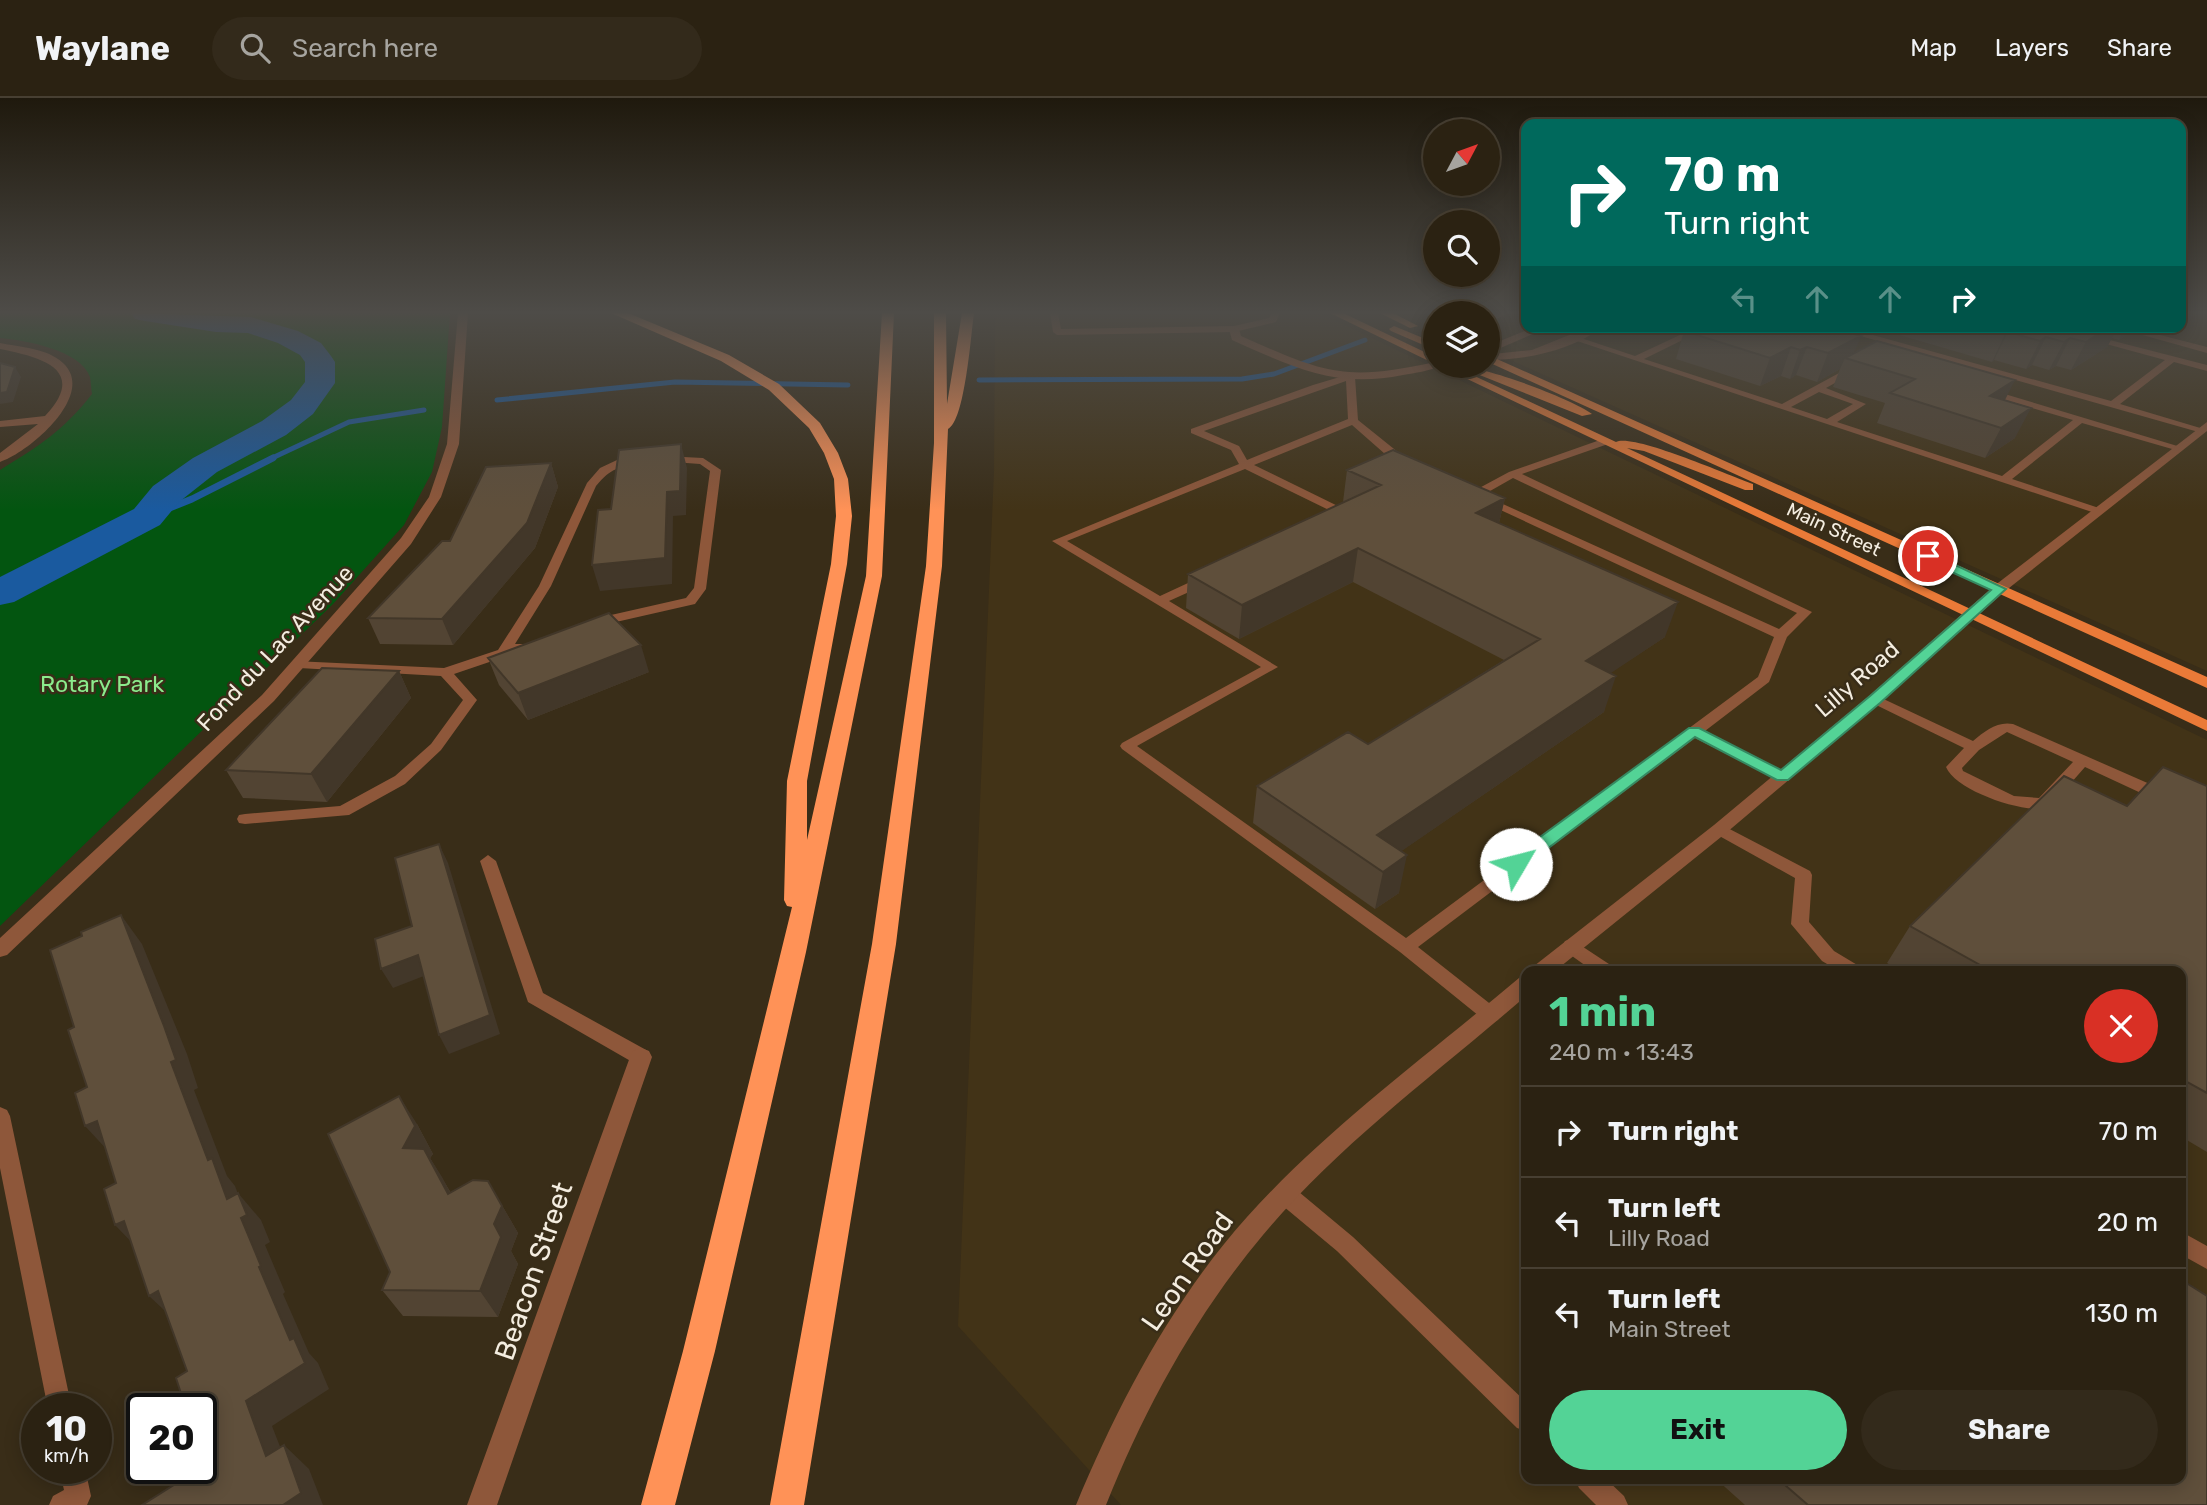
<!DOCTYPE html>
<meta charset="utf-8">
<style>
body{margin:0;font-family:Rubik,sans-serif;background:#332a1b;color:#f1f3f6;height:100vh;display:flex;flex-direction:column;font-size:26px;white-space:nowrap}
*{box-sizing:border-box;margin:0}
p{font-size:23px;color:#a6a49f}
.icon{flex:none;width:38px;height:38px;fill:none;stroke:currentColor;stroke-width:2;stroke-linecap:round;stroke-linejoin:round}
.map{position:relative;flex:1;overflow:hidden}
.panel{position:absolute;left:1521px;top:868px;width:665px;height:518px;display:flex;flex-direction:column;background:#2b2212;border-radius:14px;box-shadow:0 4px 18px #0003,0 0 0 2px #473f32}
.panel>*{flex:none}
.guide{position:absolute;left:1521px;top:21px;width:665px;height:214px;border-radius:14px;box-shadow:0 4px 18px #0003,0 0 0 2px #473f32;background:#00695c;color:#fff;overflow:hidden}
.needle{width:46px;rotate:49deg}
.buttons{position:absolute;left:1423px;top:21px;display:grid;gap:14px}
.buttons a{display:grid;place-items:center;width:77px;height:77px;border-radius:50%;background:#2b2212;box-shadow:0 4px 18px #0003,0 0 0 2px #473f32;font-size:35px}
.speed{position:absolute;left:21px;top:1295px;display:flex;gap:14px;font-size:35px;font-weight:700;text-align:center}
.speed>*{display:grid;place-content:center;width:91px;height:91px;border-radius:50%;background:#2b2212;box-shadow:0 4px 18px #0003,0 0 0 2px #473f32;line-height:1}
.speed small{font-size:18px;font-weight:400}
.speed .limit{border:4px solid #111;border-radius:10px;background:#fff;color:#111}
.pin{position:absolute;display:grid;place-items:center;width:60px;height:60px;color:#fff;margin:-30px;border:4px solid #fff;border-radius:50%;box-shadow:0 2px 7px #0007}
.me{position:absolute;width:77px;margin:-38px;rotate:53deg;stroke-linejoin:round;filter:drop-shadow(0 0 5px #0008)}
.turn{display:flex;align-items:center;gap:24px;height:147px;padding:0 28px;font-size:32px}
.turn .icon{width:91px;height:91px;stroke-width:2.5}
.turn b{display:block;font-size:49px;line-height:60px}
.lanes{display:flex;align-items:center;height:66px;padding:0 28px;background:#0003;justify-content:center;gap:35px;direction:ltr}
.lanes .off{opacity:.35}
.round{display:grid;place-items:center;flex:none;width:74px;height:74px;border-radius:37px;background:#332a1b}
.headline{display:flex;align-items:center;justify-content:space-between;height:119px;padding:0 28px}
h1{font-size:42px;font-weight:700;line-height:52px;color:#53d396}
.primary-button{display:flex;gap:14px;margin-top:auto;padding:14px 28px}
.primary-button a{flex:1;height:80px;border-radius:42px;background:#53d396;color:#111;font-size:28px;font-weight:700;line-height:80px;text-align:center}
.primary-button a+a{background:#332a1b;color:#f1f3f6}
ul{padding:0;list-style:none}
li{display:flex;align-items:center;gap:21px;height:91px;padding:0 28px;border-top:2px solid #473f32}
li div{flex:1}
li b{display:block;font-size:26px}
li em{font-style:normal}
header{display:flex;align-items:center;gap:42px;box-sizing:border-box;height:98px;padding:0 35px;background:#2b2212;border-bottom:2px solid #473f32}
header strong{font-size:33px}
nav{display:flex;gap:38px;margin-inline-start:auto;font-size:24px}
.search{width:490px;height:63px;background:#332a1b;display:flex;align-items:center;gap:18px;box-sizing:border-box;padding:0 24px;border-radius:38px;color:#a6a49f;font-size:26px}
.map>svg:first-child{display:block}
.built{fill:#423317;fill-rule:evenodd}
.green{fill:#035510}
.lines{fill:none;stroke-linecap:round;stroke-linejoin:round}
.stream-far1{stroke:#1a5a9f;stroke-width:5}
.stream{stroke:#1a5a9f;stroke-width:7}
.river{fill:#1a5a9f;fill-rule:evenodd}
.service{fill:#8e573a;fill-rule:evenodd}
.minor{fill:#8e573a;fill-rule:evenodd}
.tertiary{fill:#8e573a;fill-rule:evenodd}
.primary{fill:#ea7a38;fill-rule:evenodd}
.motorway{fill:#ff9257;fill-rule:evenodd}
.wall{fill:#524433}
.shaded-wall{fill:#423729}
.building{fill:#5f4f3b;stroke:#423729;stroke-width:2}
.route{fill:#53d396;stroke:#368962;stroke-width:2}
.labels{text-anchor:middle;stroke-width:5;stroke-linejoin:round;paint-order:stroke}
.far-street-label{font-size:19px;fill:#f4ede0;stroke:#392d18}
.street-label{font-size:23px;fill:#f4ede0;stroke:#392d18}
.park-label{font-size:23px;fill:#8beb8c;stroke:#392d18}
.near-street-label{font-size:28px;fill:#f4ede0;stroke:#392d18}
</style>
<header>
<strong>Waylane</strong>
<div class="search"><svg class="icon" aria-label="search" viewBox="0 0 24 24"><circle cx="10" cy="10" r="6"/><path d="M15 15l6 6"/></svg>Search here</div>
<nav><a>Map</a><a>Layers</a><a>Share</a></nav>
</header>
<div class="map">
<svg width="2207" height="1407" viewBox="0 0 2207 1407">
<rect width="100%" height="100%" fill="#392d18"/>
<!-- built -->
<path class="built" d="M995 215H1320L2207 642V1407H1121L958 1228 994 373ZM1526 873H2180V1381H1526Z
M1488 215H1526V229H2180L2181 215H2207V573L1488 252Z"/>
<!-- green -->
<path class="green" d="M0 215H450L442 329 432 374 404 427 333 506 0 828V372C39 348 63 333 92 296 91 291 91 284 90 279 81 252 24 242 0 240Z"/>
<g class="lines">
<!-- stream-far1 -->
<path class="stream-far1" d="M1430 223 1435 221
M979 282 1242 281 1274 276 1365 242
M497 302 675 284 848 287
M270 361 349 324 424 312"/>
<!-- stream -->
<path class="stream" d="M147 419 192 401 273 360"/>
<!-- river -->
<path class="river" d="M131 215 251 219 298 233 321 245 331 258 335 264V285L313 316 286 337 217 374 179 404 160 427 14 504 0 507V479L134 411 153 388 193 360 262 323 291 302 305 284V264L300 257 278 245 248 235 216 234 145 223 135 221Z"/>
<!-- service -->
<path class="service" d="M1050 215H1058L1061 231 1234 228 1269 220 1272 215H1280L1276 224 1234 234 1057 237 1053 234Z
M1498 215H1509L1488 225V220Z
M1697 229H1709L1644 261 1782 306 1852 268H1858V272L1826 290 1866 306 1837 324 2002 378 2073 322 1985 296V292L1988 291 2184 350 2179 353 2082 325 2012 381 2102 411 2104 413 2098 416 1571 241 1578 239 1635 258ZM1819 294 1853 306 1827 321 1791 309Z
M1829 229H1844L2111 303 2165 262 2044 229H2059L2207 267V273L2174 264 2120 306 2207 332 2202 335Z
M2114 229H2129L2207 249V255Z
M1350 276 1355 279 1358 322 1409 363V367L1393 363 1352 327 1254 367 1348 413 1350 415 1343 420H1335V415L1245 371 1067 443 1160 498 1201 479H1209V485L1169 503 1278 569 1137 648 1406 840 1758 579 1774 539 1479 402 1478 399H1470V395L1509 374 1600 342H1608V346L1522 376 1812 514 1787 539 1769 584 1705 633 1788 676 1791 679 1788 682H1778L1695 640 1418 849 1498 912 1500 917 1498 922 1491 924 1484 922 1400 854 1122 651 1120 648 1122 645 1261 569 1052 443 1239 366 1231 352 1191 335V331L1313 287ZM1346 283 1348 321 1247 362 1239 348 1204 333ZM1513 380 1797 515 1779 531 1483 397Z
M664 358 703 360 721 372 706 491 695 506 594 529 589 528V522L686 500 694 490 710 373 700 366 660 363 659 361Z
M638 360 643 363 642 365C618 370 612 369 596 388L551 488 515 546H525L527 549 525 552 454 576 477 602 441 652 405 686 349 717 245 726 239 725 237 721 239 717 245 716 340 708 395 678 431 646 463 602 441 578 299 570 294 569 292 566 294 563 444 570 498 552 539 488 587 385 600 370 617 362Z
M1875 597 1973 643C1985 633 1997 623 2013 626L2168 694 2170 698 2162 703 2156 702 2085 669 2049 710C2024 716 1956 693 1946 669L1964 650 1870 604 1868 601ZM2007 634 2073 664 2039 700 2014 698 1963 673 1962 670 1979 652Z
M1720 726 1810 773 1812 777 1809 824 1834 853 1859 868 1862 873H1839L1822 863 1791 826 1795 780 1714 735 1712 731Z
M488 757 496 763 543 895 648 953 651 959 648 965 641 967 634 965 528 904 480 763Z
M1571 841 1612 868 1615 873H1593L1565 853 1562 848 1565 843Z
M0 1009 7 1012 10 1018 72 1311H48L0 1070Z
M1285 1086 1293 1089 1353 1139 1526 1304V1333L1517 1330 1337 1153 1277 1103 1274 1096 1277 1089Z
M2180 1133 2207 1148V1171L2180 1156Z
M59 1370H85L91 1398 87 1407H49L53 1398 64 1392Z
M1575 1381H1606L1624 1398 1628 1407H1596L1579 1390Z"/>
<!-- minor -->
<path class="minor" d="M1234 228 1239 231 1241 238C1324 275 1344 284 1435 264V268H1440C1429 273 1415 275 1403 277 1335 291 1293 269 1232 242L1229 231Z
M1535 229H1549L1498 251 1493 256 1532 252 1589 229H1602C1571 253 1525 262 1488 262V250L1490 247Z
M0 245C20 249 47 250 63 265 97 296 30 354 0 364V355L38 326 0 329V323L45 318C89 271 40 259 0 251Z
M2207 324V333L2004 494 1881 604 1726 735 1555 873H1531L1534 868 1714 727 1869 598 1994 488Z
M1526 878V898C1437 975 1338 1047 1263 1137 1195 1218 1145 1310 1106 1407H1076C1119 1304 1172 1203 1247 1119 1327 1030 1427 958 1519 880Z
M641 950 649 953 652 959 497 1407H467L630 959 633 953Z"/>
<!-- tertiary -->
<path class="tertiary" d="M458 215H468L459 346 441 399 411 446 274 603 7 857 0 859V840L262 597 401 440 429 399 447 346Z"/>
<!-- primary -->
<path class="primary" d="M1330 215H1343L1435 259V266Z
M1380 215H1393L1418 228 1410 230Z
M1394 228 1435 245V252L1391 233 1389 231Z
M1488 257 2207 579V590L1488 264Z
M1440 268H1453L1616 344C1633 335 1730 378 1753 386V392H1745L1644 353 1627 350 2207 622V633Z
M1457 268C1481 267 1573 301 1592 316L1582 318Z"/>
<!-- motorway -->
<path class="motorway" d="M611 215H628L729 257 779 286 820 325 838 355 848 381 852 418 847 466 807 683V742L866 478 882 215H894L882 478 806 854 715 1253 675 1407H641L683 1253 792 809 787 808 784 802 787 683 831 466 836 418 834 381 824 355 809 330 769 292 721 263Z
M934 215H946L947 306 962 215H974C971 236 965 323 948 331L942 468 896 846 804 1407H770L872 846 926 468 934 345Z"/>
</g>
<!-- wall -->
<path class="wall" d="M2180 215H2197L2190 221 2180 218Z
M1872 229H2131L2128 236 2119 242 2112 240 2107 249 2071 272 2056 268 2049 272 2032 267 2026 271 1994 262 1992 264Z
M1684 233 1854 255 2005 302 2015 340 1985 360 1877 325 1885 305 1833 289 1840 271 1817 284 1796 277 1790 281 1781 278 1760 288 1676 261Z
M551 365 558 389 535 450 453 547 380 546 368 520 450 443Z
M1347 372 1505 400 1499 425 1665 539 1610 575 1604 614 1401 753 1399 795 1375 811 1253 725 1257 688 1368 646 1504 562 1353 484 1239 541 1186 510 1188 476 1344 404H1343Z
M488 560 649 574 528 622 499 587Z
M399 573 411 600 327 704 243 700 226 672Z
M2207 688V1054L2180 1038V873H1900L1887 865 1910 828 2127 708Z
M417 1026 433 1056 430 1060 451 1095 488 1083 518 1135 511 1153 518 1166 498 1219 403 1218 382 1192 390 1174Z
M1716 1381H2180L2207 1407H1745Z"/>
<!-- shaded-wall -->
<path class="shaded-wall" d="M2109 229H2118L2107 249 2071 272 2086 244Z
M2125 229H2131L2128 236 2119 242Z
M2008 234 1994 262 1992 264 2005 236Z
M1861 238 1851 262 1845 260 1840 271 1817 284 1828 255Z
M2046 239 2032 267 2026 271 2040 243Z
M2070 240 2056 268 2049 272 2064 244Z
M1791 249 1781 278 1760 288 1770 260Z
M1807 249 1796 277 1790 281 1800 252Z
M15 269 21 279 13 304 0 306V295Z
M2015 282 2000 312 1990 298Z
M2031 310 2015 340 1985 360 2001 330Z
M681 346 687 370 686 417 673 418 672 486 600 493 592 467 667 394Z
M551 365 558 389 535 450 453 547 442 521Z
M1505 400 1497 433 1476 415Z
M1358 450 1353 484 1239 541 1242 507Z
M1678 504 1665 539 1575 599 1586 563Z
M641 547 649 574 528 622 518 595Z
M399 573 411 600 327 704 311 676Z
M1616 578 1604 614 1377 770V737Z
M439 746 448 765 500 936 449 956 439 937Z
M1407 757 1399 795 1375 811 1383 774Z
M121 817 142 846 187 956 198 990 194 992 227 1078 235 1088 246 1117 238 1095 261 1122 270 1144 265 1147 285 1194 283 1196 309 1255 318 1265 329 1291 272 1328 293 1382 266 1358 246 1303 290 1242 208 1062 171 964Z
M418 857 429 876 393 890 381 871Z
M399 998 417 1026 433 1056 430 1060 442 1079 466 1124 403 1050Z
M97 1023 111 1056 85 1028Z
M488 1083 518 1135 511 1153 518 1166 498 1219 480 1193 494 1126Z
M124 1123 142 1155 115 1127Z
M158 1193 177 1224 149 1198Z
M284 1347 309 1371 323 1407H283Z"/>
<!-- building -->
<path class="building" d="M1693 229H1829L1861 238 1828 255 1807 249 1800 252 1791 249 1770 260 1684 233Z
M1982 229H2109L2086 244 2070 240 2064 244 2046 239 2040 243 2008 234 2005 236Z
M1877 243 2015 282 1990 298 2031 310 2001 330 1890 295 1915 281 1845 260Z
M0 265 15 269 7 294 0 295Z
M681 346 680 393 667 394 665 460 592 467 598 412 611 411 619 352Z
M1393 352 1505 400 1476 415 1678 504 1586 563 1616 578 1377 737 1407 757 1383 774 1257 688 1348 634 1368 646 1540 541 1358 450 1242 507 1188 476 1381 387 1347 372Z
M551 365 527 425 442 521 368 520 442 443H450L486 369Z
M609 515 641 547 518 595 488 560Z
M322 570 399 573 311 676 226 672Z
M2163 669 2207 688V995L2180 980V873H1991L1910 828 2064 678 2127 708Z
M439 746 490 917 439 937 418 857 381 871 375 841 412 828 395 760Z
M121 817 164 928 176 962 171 964 208 1062 212 1060 227 1101 238 1095 247 1117 241 1120 261 1168 259 1169 290 1242 294 1240 305 1265 246 1303 266 1358 284 1347 301 1395 283 1407H142L188 1378 186 1370H201V1311H186L176 1280 187 1273 158 1193 149 1198 124 1123 115 1127 104 1091 116 1085 97 1023 85 1028 75 995 87 989 68 932 74 929 50 852 82 838 81 834Z
M399 998 415 1028 403 1050 424 1051 448 1096 473 1082 488 1083 502 1108 494 1126 501 1139 480 1193 382 1192 390 1174 328 1036Z
M2180 1181 2207 1198V1407H1808L1778 1381H2180Z"/>
<!-- sky -->
<linearGradient id="sky" x2="0" y2="1"><stop stop-color="#1f190d"/><stop offset="0.52" stop-color="#4e4c48"/><stop offset="1" stop-color="#4e4c48" stop-opacity="0"/></linearGradient>
<rect width="2207" height="412" fill="url(#sky)"/>
<!-- route -->
<path class="route" d="M1928 454 2006 491 1880 605 1788 682H1777L1695 639 1522 770H1510L1508 766 1510 761 1689 630H1699L1781 672 1870 598 1991 492 1923 461 1921 458Z"/>
<g class="labels">
<!-- far-street labels -->
<g class="far-street-label">
<text transform="translate(1834 431) rotate(25)" y="7">Main Street</text>
</g>
<!-- street labels -->
<g class="street-label">
<text transform="translate(275 550) rotate(-47)" y="8">Fond du Lac Avenue</text>
<text transform="translate(1857 581) rotate(-41)" y="8">Lilly Road</text>
</g>
<!-- park labels -->
<g class="park-label">
<text x="102" y="594">Rotary Park</text>
</g>
<!-- near-street labels -->
<g class="near-street-label">
<text transform="translate(533 1173) rotate(-71)" y="10">Beacon Street</text>
<text transform="translate(1187 1173) rotate(-55)" y="10">Leon Road</text>
</g>
</g>
</svg>
<div class="buttons">
<a><svg class="needle" viewBox="-14 -14 28 28"><path d="M0-13l5 13h-10z" fill="#e53935"/><path d="M0 13l5-13h-10z" fill="#a6a49f"/></svg></a>
<a><svg class="icon" aria-label="search" viewBox="0 0 24 24"><circle cx="10" cy="10" r="6"/><path d="M15 15l6 6"/></svg></a>
<a><svg class="icon" aria-label="layers" viewBox="0 0 24 24"><path d="M12 4l9 5-9 5-9-5zM3 14l9 5 9-5"/></svg></a>
</div>
<div class="speed"><div>10<small>km/h</small></div><div class="limit">20</div></div>
<div class="pin" style="left:1928px;top:458px;background:#d93025"><svg class="icon" aria-label="arrive" viewBox="0 0 24 24"><path d="M6 21V4h12l-3 4 3 4H6"/></svg></div>
<svg class="me" style="left:1516px;top:766px" viewBox="-20 -20 40 40"><circle r="19" fill="#fff"/><path d="M0-13L10 11 0 6-10 11z" fill="#53d396"/></svg>
<div class="guide">
<div class="turn"><svg class="icon" aria-label="right" viewBox="0 0 24 24"><path d="M7 20v-9h11M14 6l5 5-5 5"/></svg><div><b>70 m</b>Turn right</div></div>
<div class="lanes"><svg class="icon off" aria-label="left" viewBox="0 0 24 24"><path d="M17 20v-9H6M10 6l-5 5 5 5"/></svg><svg class="icon off" aria-label="ahead" viewBox="0 0 24 24"><path d="M12 20V5M6 11l6-6 6 6"/></svg><svg class="icon off" aria-label="ahead" viewBox="0 0 24 24"><path d="M12 20V5M6 11l6-6 6 6"/></svg><svg class="icon" aria-label="right" viewBox="0 0 24 24"><path d="M7 20v-9h11M14 6l5 5-5 5"/></svg></div>
</div>
<section class="panel">
<div class="headline"><div><h1>1 min</h1><p>240 m · 13:43</p></div><a class="round" style="background:#d93025;color:#fff"><svg class="icon" aria-label="close" viewBox="0 0 24 24"><path d="M6 6l12 12M18 6L6 18"/></svg></a></div>
<ul>
<li><svg class="icon" aria-label="right" viewBox="0 0 24 24"><path d="M7 20v-9h11M14 6l5 5-5 5"/></svg><div><b>Turn right</b></div><em>70 m</em></li>
<li><svg class="icon" aria-label="left" viewBox="0 0 24 24"><path d="M17 20v-9H6M10 6l-5 5 5 5"/></svg><div><b>Turn left</b><p>Lilly Road</p></div><em>20 m</em></li>
<li><svg class="icon" aria-label="left" viewBox="0 0 24 24"><path d="M17 20v-9H6M10 6l-5 5 5 5"/></svg><div><b>Turn left</b><p>Main Street</p></div><em>130 m</em></li>
</ul>
<div class="primary-button"><a>Exit</a><a>Share</a></div>
</section>
</div>
